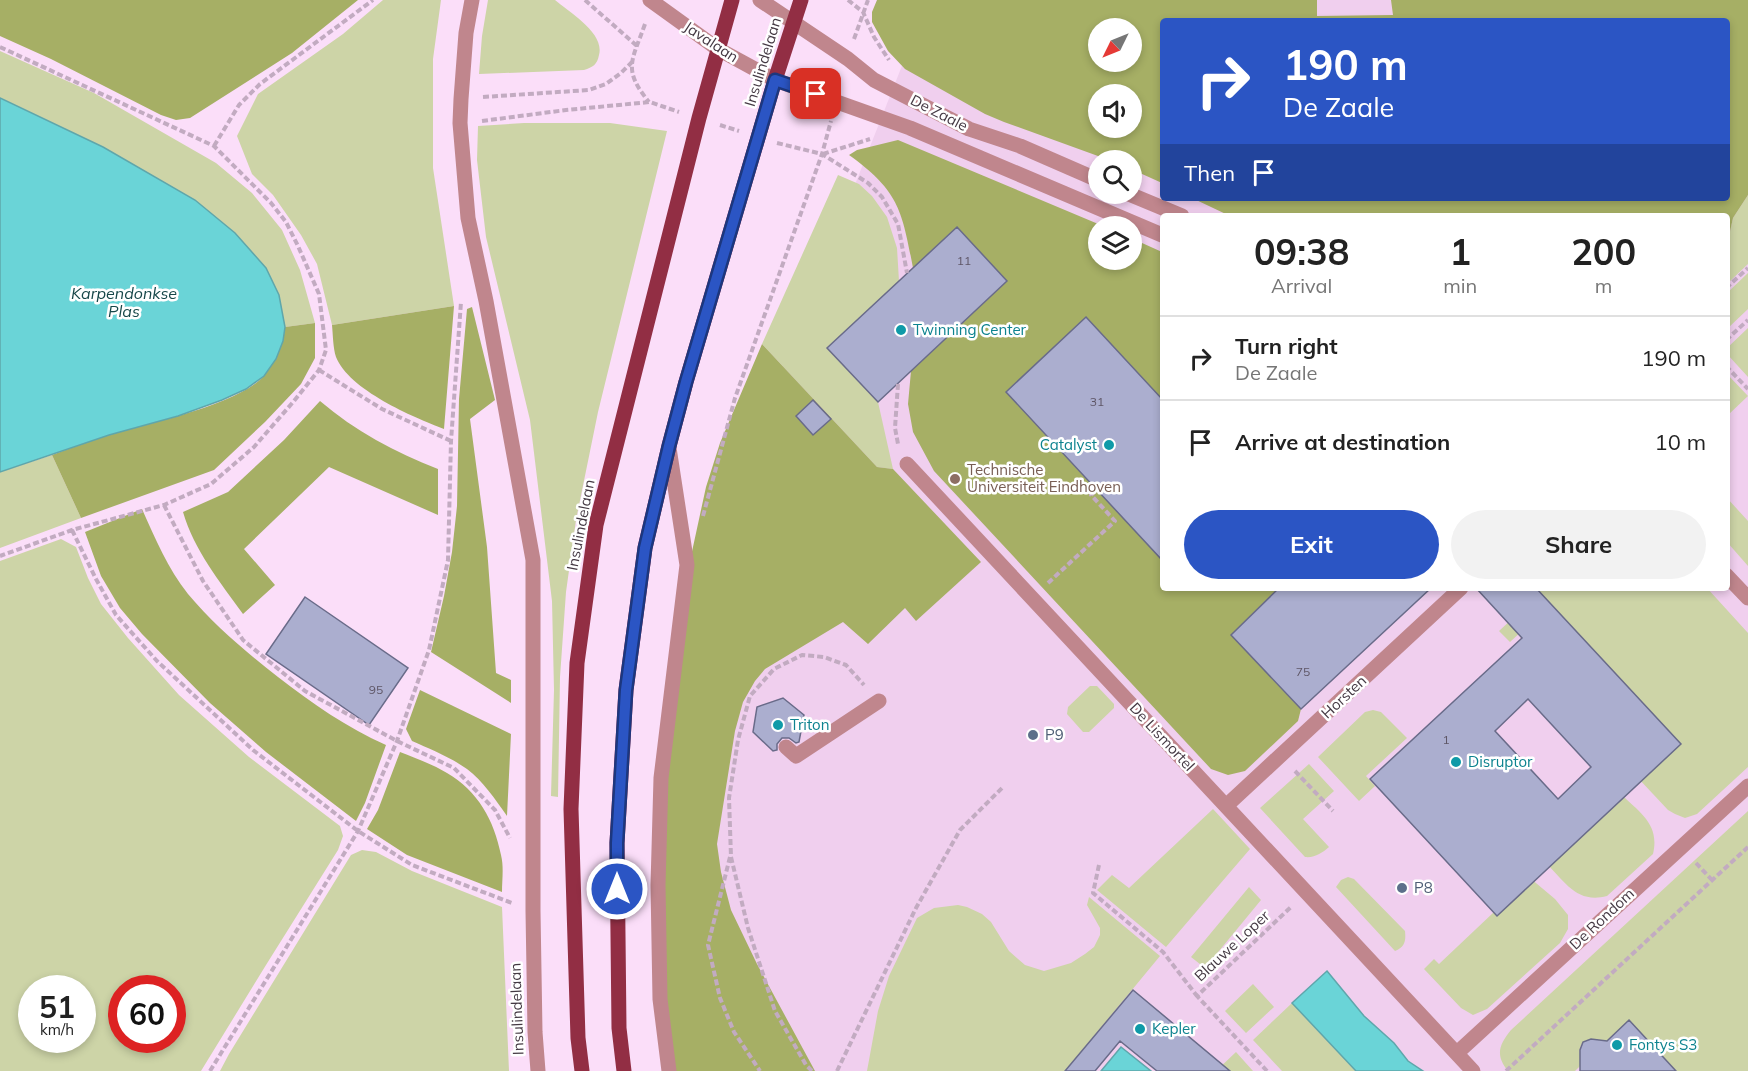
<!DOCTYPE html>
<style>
body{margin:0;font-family:Mulish,sans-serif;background:#f2f2f2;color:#222;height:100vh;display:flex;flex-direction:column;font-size:22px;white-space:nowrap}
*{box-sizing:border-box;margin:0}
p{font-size:20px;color:#767676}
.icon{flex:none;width:33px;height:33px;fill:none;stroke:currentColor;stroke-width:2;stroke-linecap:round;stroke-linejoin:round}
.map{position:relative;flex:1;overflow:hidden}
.sheet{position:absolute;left:1160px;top:213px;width:570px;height:378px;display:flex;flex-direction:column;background:#fff;border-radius:6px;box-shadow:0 3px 9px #0003}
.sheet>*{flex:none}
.guide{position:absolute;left:1160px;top:18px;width:570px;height:183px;border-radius:6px;box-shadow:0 3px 9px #0003;background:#2b55c4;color:#fff;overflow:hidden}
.needle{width:39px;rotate:227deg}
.controls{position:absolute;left:1088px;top:18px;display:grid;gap:12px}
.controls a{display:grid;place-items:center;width:54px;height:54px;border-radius:50%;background:#fff;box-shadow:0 3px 9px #0003;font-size:30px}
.speed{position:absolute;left:18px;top:975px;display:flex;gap:12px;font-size:30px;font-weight:700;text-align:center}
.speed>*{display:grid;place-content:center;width:78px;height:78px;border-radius:50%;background:#fff;box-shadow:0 3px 9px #0003;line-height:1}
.speed small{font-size:15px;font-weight:400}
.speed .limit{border:9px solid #d22;background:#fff;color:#111}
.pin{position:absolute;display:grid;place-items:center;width:51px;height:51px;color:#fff;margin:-26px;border-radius:12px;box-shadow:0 3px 9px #0006}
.me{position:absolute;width:66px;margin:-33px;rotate:0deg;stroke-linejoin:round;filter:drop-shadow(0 0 4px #0008)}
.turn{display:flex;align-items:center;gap:21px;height:126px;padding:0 24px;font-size:27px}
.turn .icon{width:78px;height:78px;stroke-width:2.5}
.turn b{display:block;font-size:42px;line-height:51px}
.then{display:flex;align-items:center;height:57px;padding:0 24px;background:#0003;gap:12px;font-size:22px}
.eta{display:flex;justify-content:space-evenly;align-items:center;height:102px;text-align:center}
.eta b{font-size:36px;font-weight:700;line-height:42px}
.cta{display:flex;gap:12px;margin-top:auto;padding:12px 24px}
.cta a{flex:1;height:69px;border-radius:36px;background:#2b55c4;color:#fff;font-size:24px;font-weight:700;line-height:69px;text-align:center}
.cta a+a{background:#f2f2f2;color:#222}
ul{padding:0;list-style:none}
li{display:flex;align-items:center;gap:18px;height:84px;padding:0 24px;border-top:2px solid #e0e0e0}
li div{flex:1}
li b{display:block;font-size:22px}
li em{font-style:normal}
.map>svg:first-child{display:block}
.built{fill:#f0cfee;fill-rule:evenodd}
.green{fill:#cdd4a7;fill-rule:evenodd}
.forest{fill:#a6af65;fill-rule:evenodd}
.water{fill:#6ad4d7;stroke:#5fa6ab;stroke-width:1.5}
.building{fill:#abaecf;stroke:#696b89;stroke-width:1.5;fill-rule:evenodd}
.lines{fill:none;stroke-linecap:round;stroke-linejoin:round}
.path{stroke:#c2abc1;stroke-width:4;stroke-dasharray:6 3;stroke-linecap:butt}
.minor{stroke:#c0868d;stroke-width:15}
.major{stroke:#922e44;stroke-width:15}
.route-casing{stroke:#1c377f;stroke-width:15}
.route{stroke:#2b55c4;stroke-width:10}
.culture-dot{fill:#0f9aa8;stroke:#fff;stroke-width:2}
.education-dot{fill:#8d6e63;stroke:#fff;stroke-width:2}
.service-dot{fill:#5c6f8a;stroke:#fff;stroke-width:2}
.labels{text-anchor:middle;stroke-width:5;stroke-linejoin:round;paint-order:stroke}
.number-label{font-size:12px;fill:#5e5666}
.street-label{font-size:15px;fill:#443943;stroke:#fff}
.culture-label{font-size:15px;fill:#0d838f;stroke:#fff;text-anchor:start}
.education-label{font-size:15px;fill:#785e54;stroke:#fff;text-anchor:start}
.service-label{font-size:15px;fill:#4e5e75;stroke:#fff;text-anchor:start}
.water-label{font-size:16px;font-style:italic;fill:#174749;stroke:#fff}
</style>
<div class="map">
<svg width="1748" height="1071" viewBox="0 0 1748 1071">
<rect width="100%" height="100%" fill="#fbdef9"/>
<!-- built -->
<path class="built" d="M928 0H1748V1071H713L686 921 782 369ZM1162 21H1726V198H1162ZM1098 28H1131V62H1098ZM1098 94H1131V128H1098ZM1098 160H1131V194H1098ZM1162 216H1726V588H1162ZM1098 226H1131V260H1098Z"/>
<!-- green -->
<path class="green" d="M383 0H441L433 59V168L454 306 332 325 317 264 301 235 273 195 252 174 237 136 258 94 343 34Z
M488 0H555C570 13 605 33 599 55 597 65 593 67 584 70L479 74 482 36Z
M0 51 94 93 216 163 252 193 282 230 300 270 315 323 285 327 279 295 103 147 0 98Z
M524 123H610L667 131 598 412 576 520 566 592 560 677 558 797 551 796 554 690 552 601 530 420 486 237 477 160 478 126Z
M838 175 859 184 872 196 887 217 897 248 899 281 827 348 878 402 893 469 877 467 762 344Z
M1748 195V264L1727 284V245L1733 218Z
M1748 273V309L1727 329V293Z
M1748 328V377L1727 354 1726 349Z
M1727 374 1748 396 1727 416Z
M52 455 81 518 0 548V472Z
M1727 498 1748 521V566L1727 542Z
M61 539 76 547 88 578 101 604 128 638 179 695 249 757 340 826 343 836 338 850 266 965 201 1071H0V561ZM82 988V1040H32V988ZM172 988V1040H122V988Z
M1536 588H1707L1748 633V767L1697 814 1685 818 1675 814 1668 810 1638 778 1550 605 1510 642 1499 631 1540 593Z
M1090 686H1097L1114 704V708L1089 732H1083L1067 714 1068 707Z
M1373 710 1381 712 1407 738 1366 776 1375 786 1359 801 1318 757 1365 712Z
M1309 764 1334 791 1303 819 1329 847C1322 853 1315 858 1305 857L1260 808Z
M1621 794C1640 813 1660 824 1653 854L1607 896C1577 904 1565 882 1546 863Z
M1213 809 1250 849 1166 947 1097 890 1112 875 1129 888Z
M1748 811V1071H1676L1629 1021 1603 1045C1597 1038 1591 1038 1583 1042 1578 1049 1579 1055 1584 1062L1575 1071H1508C1495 1055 1499 1045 1511 1030Z
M362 850 376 852 412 871 502 907 509 1071H220L229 1054 351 855Z
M1348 877 1354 879 1405 931C1406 941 1405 947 1395 951L1336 887 1341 880Z
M1530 878 1555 899 1568 915V929L1560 943 1487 1009 1473 1015 1461 1008 1424 969 1434 959 1439 964Z
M1249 887 1261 900 1205 968 1191 957Z
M1089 897 1160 956 1065 1071H867L878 1011 889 976 917 918 934 908 958 905 967 907 982 914 991 922 1009 951 1025 965 1044 971 1071 963 1085 954 1094 947 1100 935V928L1087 905Z
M1253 984 1274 1007 1246 1033 1225 1011Z
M1292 1003 1356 1071H1282L1253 1040Z
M1236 1052 1253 1071H1216Z"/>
<!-- forest -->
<path class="forest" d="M0 0H358L292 53 190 118 176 120 161 115 51 59 0 36Z
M877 0H1317V16L1393 15 1391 0H1748V195L1733 218 1727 245 1726 216H1230L1192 198H1726V21H1162V183L1131 169V160H1109L1004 122 985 114 905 69 888 51 872 22V12ZM1098 28H1131V62H1098ZM1098 94H1131V128H1098Z
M898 140 1103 226H1098V260H1131V238L1162 252V588H1279L1231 635 1301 709 1298 721 1245 771 1228 775 1211 769 934 471 913 432 908 404 911 371 1007 281 957 227 913 268C902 210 899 191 849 155L857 150Z
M454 306 444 429C413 417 349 390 336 357 333 348 333 335 332 325Z
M472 307 495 400 470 419 487 547 496 673 511 680V703L431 652 444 596 452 552 457 506 459 399 467 309Z
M315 323V358L301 384 265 422 214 470 81 518 52 455C71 448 89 441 108 435 149 423 234 406 263 377 272 366 283 341 285 327Z
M762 344 877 467 893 469 981 562 916 621 905 608 868 644 843 622 765 669 755 681 743 702 735 731 717 844 721 872 731 910 757 964 815 1071H664L658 867 688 570 706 487 720 443Z
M320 401C355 431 395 452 438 469V515L329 467 244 549 275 585 243 614C220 582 194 550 183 512L228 492 284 440Z
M142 509C155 538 168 569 188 594 214 625 246 652 278 677 312 703 347 728 386 745L365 803 356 821 266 752 210 703 142 634 120 608 101 576 85 532Z
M420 690 511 734 507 816C495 799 483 781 467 769 450 757 430 749 412 741L406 729Z
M400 752C415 758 432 764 447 773 478 791 494 820 501 855 504 867 502 880 502 892L407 855 367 829 378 810Z"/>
<!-- water -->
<path class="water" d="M0 98 103 147 195 200 235 233 266 268 279 295 285 327 283 341 276 359 264 376 246 389 222 400 178 416 109 435 0 472Z
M1327 971 1364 1016 1394 1043 1408 1061 1423 1071H1356L1292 1003Z
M1121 1047 1151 1071H1101Z"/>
<!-- building -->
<path class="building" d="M957 227 1007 281 878 402 827 348Z
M1086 317 1162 399V560L1006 392Z
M813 400 831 419 813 435 796 416Z
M1279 588H1431L1301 709 1231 635Z
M1476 588H1536L1681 744 1497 916 1370 779 1522 638ZM1528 699 1591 767 1558 799 1495 731Z
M305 597 408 668 369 725 266 654Z
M783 698 804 715 799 742 796 743 789 738H782L777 744V750L773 751 753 732 757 707Z
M1133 990 1230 1071H1157L1120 1041 1095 1071H1065Z
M1629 1020 1676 1071H1580V1050L1583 1042 1591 1039 1607 1041Z"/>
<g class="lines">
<!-- path -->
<path class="path" d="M585 0 637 46
M848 0 863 12 874 37 889 60
M645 24C632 61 622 69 649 102
M854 39 868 0
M0 47 214 146 271 203 286 222 298 246 319 294 326 350 319 370 294 401 254 447 211 484 164 505 72 530 0 556
M483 97 589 90 606 84 621 73 632 62
M482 121 566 110 650 102 679 112
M720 125 739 131
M777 143 822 154 868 183 882 197 898 224 907 273
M214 146 239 105 260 84 373 0
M823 154 870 139
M1726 288 1748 268
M1726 340 1748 320
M1726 366 1748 389
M319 370 382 409 451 441
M898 384 895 428 898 444
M164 505 203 581 243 640 305 691 397 741 454 768 495 810 510 838
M703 516 735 398 822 154 831 121
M72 530 96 579 116 615 157 661 253 750 358 831 412 865 512 903
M1048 583 1115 521 1091 495 1097 490
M1295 771 1333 811
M730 857 708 945 720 998 734 1032 760 1071
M1696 863 1712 880
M1099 865 1093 893 1163 952 1197 996
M210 1071 358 831 397 741 429 650 448 560 451 441 461 302
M812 1071 806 1065 775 1011 748 928 731 857 729 798 738 740 750 696 774 669 802 655 824 657 846 665 864 685
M837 1071 916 908 960 830 1004 786
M1267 1071 1197 996 1292 906
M1506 1071 1748 847"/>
<!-- minor -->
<path class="minor" d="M472 0 466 33 461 99 460 123 468 218 486 301 533 560V911L535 1032 538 1071
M650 0 718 49 775 80 910 128 1162 235
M760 0 848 59 874 80 969 129 1020 146 1098 180
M1129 194 1182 216
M907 464 1473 1071
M1726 575 1748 598
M786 747 796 756 879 701
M1226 806 1461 588
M1457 1053 1748 786
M669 1071 660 999 658 885 661 778 687 565 669 448"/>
<!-- major -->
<path class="major" d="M582 1071 578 1038 571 809 577 663 596 525 699 118 732 0
M624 1071 619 1028 617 843 626 690 645 548 669 446 686 382 775 80 801 0"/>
</g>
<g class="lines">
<defs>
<path id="route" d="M617 889V843L626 690 645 548 669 446 686 382 775 80 816 94"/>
</defs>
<!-- route casing -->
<use href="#route" class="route-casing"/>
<!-- route -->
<use href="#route" class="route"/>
</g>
<!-- markers -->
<g class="culture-dot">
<circle cx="901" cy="330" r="6"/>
<circle cx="1109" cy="445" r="6"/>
<circle cx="778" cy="725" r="6"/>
<circle cx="1456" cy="762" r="6"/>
<circle cx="1140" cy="1029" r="6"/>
<circle cx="1617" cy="1045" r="6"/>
</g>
<circle class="education-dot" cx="955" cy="479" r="6"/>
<g class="service-dot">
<circle cx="1033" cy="735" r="6"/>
<circle cx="1402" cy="888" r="6"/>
</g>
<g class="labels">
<!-- number labels -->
<g class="number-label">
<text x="964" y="265">11</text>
<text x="1097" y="406">31</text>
<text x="1303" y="676">75</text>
<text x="376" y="694">95</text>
<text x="1446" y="744">1</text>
</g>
<!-- street labels -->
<g class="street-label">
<text transform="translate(711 42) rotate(33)" y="5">Javalaan</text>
<text transform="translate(763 62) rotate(-73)" y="5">Insulindelaan</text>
<text transform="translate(939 113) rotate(27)" y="5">De Zaale</text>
<text transform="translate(581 525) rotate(-79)" y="5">Insulindelaan</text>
<text transform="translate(1344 697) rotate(-43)" y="5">Horsten</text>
<text transform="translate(1162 737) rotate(47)" y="5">De Lismortel</text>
<text transform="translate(1602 919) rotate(-43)" y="5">De Rondom</text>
<text transform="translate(1232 946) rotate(-43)" y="5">Blauwe Loper</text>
<text transform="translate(517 1009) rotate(-92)" y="5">Insulindelaan</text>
</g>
<!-- culture labels -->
<g class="culture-label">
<text x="913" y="335">Twinning Center</text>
<text x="1097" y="450" text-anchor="end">Catalyst</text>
<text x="790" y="730">Triton</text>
<text x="1468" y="767">Disruptor</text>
<text x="1152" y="1034">Kepler</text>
<text x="1629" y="1050">Fontys S3</text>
</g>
<!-- education labels -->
<g class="education-label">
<text x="967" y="475">Technische<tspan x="967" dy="17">Universiteit Eindhoven</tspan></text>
</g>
<!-- service labels -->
<g class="service-label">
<text x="1045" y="740">P9</text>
<text x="1414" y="893">P8</text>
</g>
<!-- water labels -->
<g class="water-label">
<text x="124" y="299">Karpendonkse<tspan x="124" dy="18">Plas</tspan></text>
</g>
</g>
</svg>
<div class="controls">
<a><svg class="needle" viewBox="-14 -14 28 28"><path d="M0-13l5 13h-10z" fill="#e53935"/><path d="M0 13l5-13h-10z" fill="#767676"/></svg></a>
<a><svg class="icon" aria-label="sound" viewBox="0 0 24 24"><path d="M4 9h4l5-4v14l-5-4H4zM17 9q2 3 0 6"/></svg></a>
<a><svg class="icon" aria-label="search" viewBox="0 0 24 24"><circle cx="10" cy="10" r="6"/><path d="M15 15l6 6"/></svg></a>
<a><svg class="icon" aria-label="layers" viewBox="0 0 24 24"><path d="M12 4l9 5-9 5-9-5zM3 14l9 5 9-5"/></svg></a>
</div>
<div class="speed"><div>51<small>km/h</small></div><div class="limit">60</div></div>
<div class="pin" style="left:816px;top:94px;background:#d93025"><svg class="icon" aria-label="arrive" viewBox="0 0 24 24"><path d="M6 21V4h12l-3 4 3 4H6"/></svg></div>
<svg class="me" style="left:617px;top:889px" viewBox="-20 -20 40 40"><circle r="17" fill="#2b55c4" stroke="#fff" stroke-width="3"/><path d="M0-11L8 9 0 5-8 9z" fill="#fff"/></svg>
<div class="guide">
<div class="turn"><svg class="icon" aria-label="right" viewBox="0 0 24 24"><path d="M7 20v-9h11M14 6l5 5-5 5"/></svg><div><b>190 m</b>De Zaale</div></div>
<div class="then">Then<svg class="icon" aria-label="arrive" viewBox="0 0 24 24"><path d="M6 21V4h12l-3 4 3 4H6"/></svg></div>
</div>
<section class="sheet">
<div class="eta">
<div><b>09:38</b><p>Arrival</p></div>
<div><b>1</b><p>min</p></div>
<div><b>200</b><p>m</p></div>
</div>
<ul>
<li><svg class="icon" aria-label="right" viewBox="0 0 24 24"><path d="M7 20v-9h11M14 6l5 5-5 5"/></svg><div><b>Turn right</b><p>De Zaale</p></div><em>190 m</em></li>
<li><svg class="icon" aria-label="arrive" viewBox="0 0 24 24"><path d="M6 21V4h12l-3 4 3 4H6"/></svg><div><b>Arrive at destination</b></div><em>10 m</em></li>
</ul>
<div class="cta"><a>Exit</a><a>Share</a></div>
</section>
</div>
